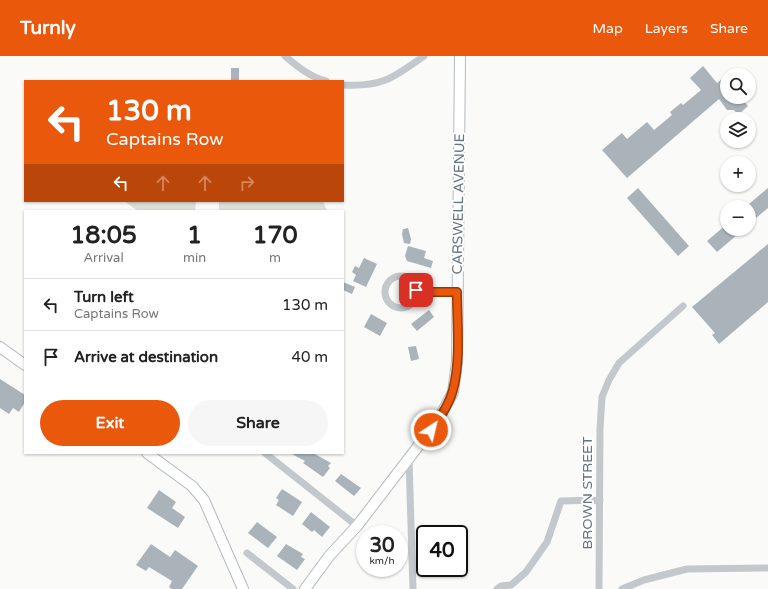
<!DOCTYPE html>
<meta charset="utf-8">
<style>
body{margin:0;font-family:"Varela Round",sans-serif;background:#f6f6f6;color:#222;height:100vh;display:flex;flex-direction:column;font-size:15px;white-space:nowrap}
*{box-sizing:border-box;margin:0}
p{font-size:13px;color:#767676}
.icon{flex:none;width:22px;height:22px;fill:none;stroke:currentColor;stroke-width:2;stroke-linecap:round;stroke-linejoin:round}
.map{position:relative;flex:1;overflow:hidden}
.panel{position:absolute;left:24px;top:154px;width:320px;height:244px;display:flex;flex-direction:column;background:#fff;border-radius:0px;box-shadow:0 1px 3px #0004}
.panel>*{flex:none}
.guide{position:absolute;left:24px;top:24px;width:320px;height:122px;border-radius:0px;box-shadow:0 1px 3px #0004;background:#ea580c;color:#fff;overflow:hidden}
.controls{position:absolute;left:720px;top:12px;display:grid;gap:8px}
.controls a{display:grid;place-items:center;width:36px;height:36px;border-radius:50%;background:#fff;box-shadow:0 1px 3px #0004;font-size:20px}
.speed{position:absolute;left:356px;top:469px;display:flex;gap:8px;font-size:20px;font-weight:700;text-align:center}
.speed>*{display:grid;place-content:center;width:52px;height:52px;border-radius:50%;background:#fff;box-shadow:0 1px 3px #0004;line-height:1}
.speed small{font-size:10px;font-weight:400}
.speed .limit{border:2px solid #111;border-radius:6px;background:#fff;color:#111}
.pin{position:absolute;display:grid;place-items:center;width:34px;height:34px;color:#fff;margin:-17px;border-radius:8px;box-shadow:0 2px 6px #0006}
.me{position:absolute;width:44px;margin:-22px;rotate:35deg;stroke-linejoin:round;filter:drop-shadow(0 0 3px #0008)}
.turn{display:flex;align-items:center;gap:14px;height:84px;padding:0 16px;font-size:18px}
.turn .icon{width:52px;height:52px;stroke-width:2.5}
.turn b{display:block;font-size:28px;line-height:34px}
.lanes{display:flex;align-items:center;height:38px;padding:0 16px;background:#0003;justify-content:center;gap:20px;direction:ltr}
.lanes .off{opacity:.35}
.eta{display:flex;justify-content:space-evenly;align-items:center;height:68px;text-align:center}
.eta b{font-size:24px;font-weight:700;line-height:28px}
.button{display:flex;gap:8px;margin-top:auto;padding:8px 16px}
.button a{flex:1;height:46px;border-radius:24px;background:#ea580c;color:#fff;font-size:16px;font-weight:700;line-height:46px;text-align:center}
.button a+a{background:#f6f6f6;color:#222}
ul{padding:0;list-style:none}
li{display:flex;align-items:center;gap:12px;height:52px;padding:0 16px;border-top:1px solid #e0e0e0}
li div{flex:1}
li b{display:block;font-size:15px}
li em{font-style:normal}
header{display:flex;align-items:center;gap:24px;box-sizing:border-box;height:56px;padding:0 20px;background:#ea580c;color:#fff}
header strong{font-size:19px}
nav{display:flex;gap:22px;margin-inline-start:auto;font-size:14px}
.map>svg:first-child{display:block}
.green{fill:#dadfd7}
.building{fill:#aab3b9}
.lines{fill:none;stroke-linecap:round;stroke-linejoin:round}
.secondary-casing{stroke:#b3babf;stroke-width:12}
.street{stroke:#c3c8cc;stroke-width:7}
.secondary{stroke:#fff;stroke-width:10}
.route-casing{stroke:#983908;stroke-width:10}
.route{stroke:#ea580c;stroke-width:7}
.labels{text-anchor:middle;stroke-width:4;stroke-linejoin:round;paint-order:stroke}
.street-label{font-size:14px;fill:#657683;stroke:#fff}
</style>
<header>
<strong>Turnly</strong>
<nav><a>Map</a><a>Layers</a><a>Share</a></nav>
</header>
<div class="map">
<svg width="768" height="533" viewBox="0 0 768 533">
<rect width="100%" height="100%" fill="#fafaf8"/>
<!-- green -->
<path class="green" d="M124 145H196L195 155H138Z
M219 145H323L327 155H219Z"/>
<!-- building -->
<path class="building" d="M703 10 717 27 722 23 727 29V41H740L748 50 738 59 734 54H727L719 43 627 122 602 94 622 77 627 83 647 66 654 74 672 59 670 56 681 47 683 49 701 34 690 22Z
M231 12H239V25H231Z
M638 132 689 190 678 200 627 142Z
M768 132V152L749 168V148Z
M727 168V173H744L717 196 707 185Z
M408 172 411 183 410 188 404 187 402 178 403 173Z
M768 188V246L719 288 712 279 715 277 692 251Z
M408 190 426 195 424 202 433 205 431 212 407 205 405 200Z
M364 202 377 208 366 231 353 225 356 219 352 216 355 210 359 212Z
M343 226 355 231 352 238 343 234Z
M429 254 434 261 417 275 411 268Z
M371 258 387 267 380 280 364 271Z
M416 290 419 303 411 305 408 291Z
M0 323 25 339V346L19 356 13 352 9 358 0 352Z
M290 397H313L331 407 328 410 330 412 323 421 303 407 305 405Z
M341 418 361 432 354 440 335 425Z
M282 433 302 446 293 460 276 449 279 444 276 442Z
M159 434 176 446 172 452 185 461 178 472 147 452Z
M311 456 330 471 322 481 314 474 312 476 302 468Z
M257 466 277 481 268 492 248 477Z
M151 488 170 501 175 494 198 510 182 533H172L169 531 172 525 149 511 146 515 136 509Z
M286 488 303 498 301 501 305 503 297 514 277 500Z"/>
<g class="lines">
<defs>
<path id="secondary" d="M0 291 25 309
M147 397 192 430 204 444 243 533
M305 533 330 499 357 470 439 363 453 336 457 306 460 0"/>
</defs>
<!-- secondary casing -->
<use href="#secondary" class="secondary-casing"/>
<!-- street -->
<path class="street" d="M285 0C298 11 310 21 326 25
M343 29C383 31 393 22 424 0
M385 236a16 16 0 1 1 32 0a16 16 0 1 1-32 0Z
M417 236 457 237
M265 397 357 470
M409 404 413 533
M247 497 293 533
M497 533 501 530 511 529 526 516 547 486 561 445 600 444
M599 533 600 373 602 341 609 324 619 307 683 250
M622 533 644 524 687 513 768 512"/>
<!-- secondary -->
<use href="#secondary" class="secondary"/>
</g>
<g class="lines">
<defs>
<path id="route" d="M416 234 417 236H457C457 268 461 303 453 334 449 349 440 362 431 374"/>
</defs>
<!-- route casing -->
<use href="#route" class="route-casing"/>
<!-- route -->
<use href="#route" class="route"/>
</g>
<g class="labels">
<!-- street labels -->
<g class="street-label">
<text transform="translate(458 148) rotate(-89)" y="5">CARSWELL AVENUE</text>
<text transform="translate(587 437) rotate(-90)" y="5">BROWN STREET</text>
</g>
</g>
</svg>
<div class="controls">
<a><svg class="icon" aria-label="search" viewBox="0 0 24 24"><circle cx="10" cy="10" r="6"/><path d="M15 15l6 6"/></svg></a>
<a><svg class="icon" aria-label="layers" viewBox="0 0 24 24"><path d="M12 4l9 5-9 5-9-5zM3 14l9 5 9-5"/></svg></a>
<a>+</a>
<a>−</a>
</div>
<div class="speed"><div>30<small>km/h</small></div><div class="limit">40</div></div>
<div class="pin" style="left:416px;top:234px;background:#d93025"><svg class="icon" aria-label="arrive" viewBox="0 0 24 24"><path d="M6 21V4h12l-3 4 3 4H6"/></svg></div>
<svg class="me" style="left:431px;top:374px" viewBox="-20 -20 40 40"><circle r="17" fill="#ea580c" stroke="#fff" stroke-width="3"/><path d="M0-11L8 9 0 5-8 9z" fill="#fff"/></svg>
<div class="guide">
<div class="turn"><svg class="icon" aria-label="left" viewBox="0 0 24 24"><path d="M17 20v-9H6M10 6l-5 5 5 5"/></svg><div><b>130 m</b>Captains Row</div></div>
<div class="lanes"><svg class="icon" aria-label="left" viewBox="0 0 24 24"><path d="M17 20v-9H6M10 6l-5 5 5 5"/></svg><svg class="icon off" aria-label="ahead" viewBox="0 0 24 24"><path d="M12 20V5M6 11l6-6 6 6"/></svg><svg class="icon off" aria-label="ahead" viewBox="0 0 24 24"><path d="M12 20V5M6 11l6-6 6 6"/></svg><svg class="icon off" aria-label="right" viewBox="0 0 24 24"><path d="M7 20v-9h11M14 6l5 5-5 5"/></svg></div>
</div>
<section class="panel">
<div class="eta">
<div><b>18:05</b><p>Arrival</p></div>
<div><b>1</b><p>min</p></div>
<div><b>170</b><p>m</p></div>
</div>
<ul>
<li><svg class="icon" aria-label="left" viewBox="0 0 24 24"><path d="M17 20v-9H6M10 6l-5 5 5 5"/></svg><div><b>Turn left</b><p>Captains Row</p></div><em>130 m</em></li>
<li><svg class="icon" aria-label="arrive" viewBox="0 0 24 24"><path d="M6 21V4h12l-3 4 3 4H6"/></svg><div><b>Arrive at destination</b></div><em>40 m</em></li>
</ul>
<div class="button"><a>Exit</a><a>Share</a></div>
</section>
</div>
